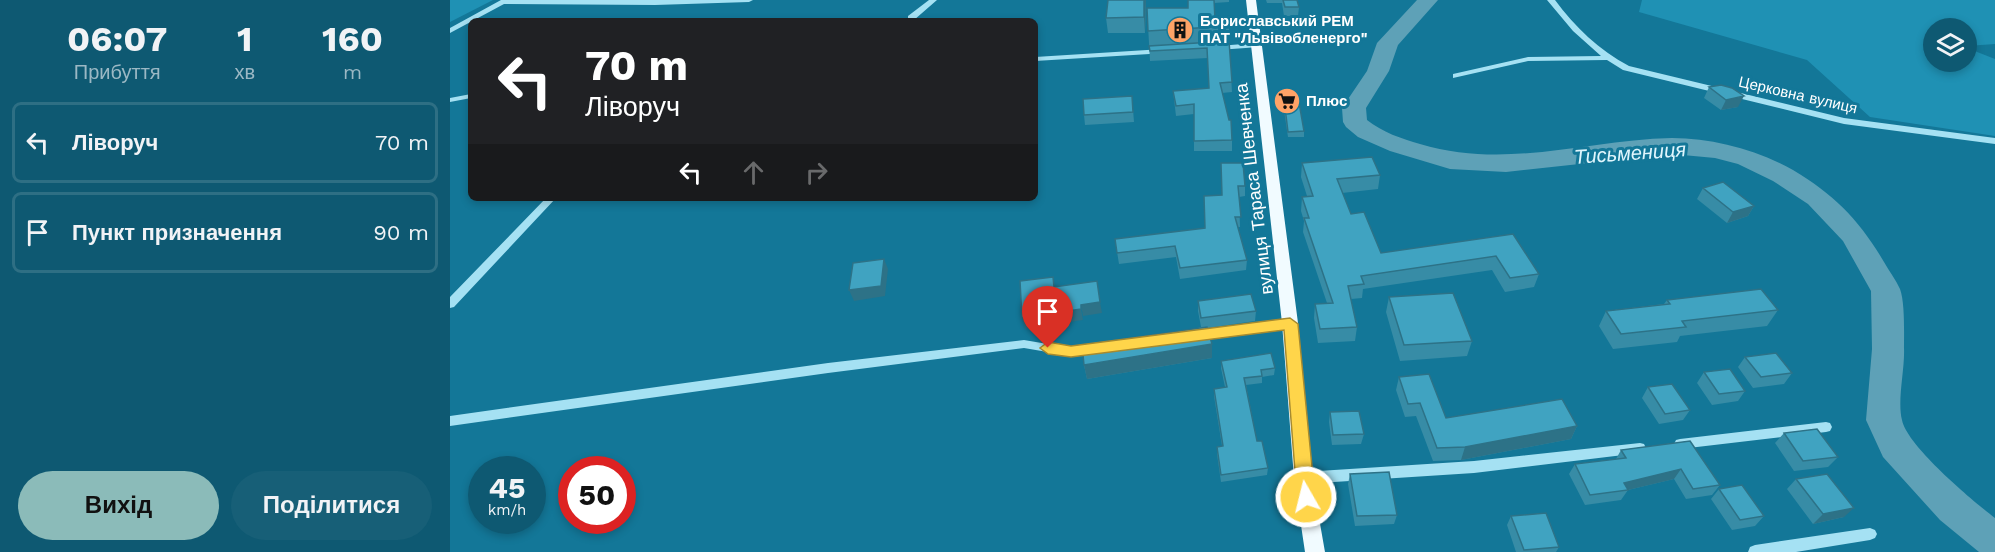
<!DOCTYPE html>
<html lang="uk">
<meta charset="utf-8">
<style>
body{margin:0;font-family:"Work Sans",sans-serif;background:#175f77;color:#f1f3f6;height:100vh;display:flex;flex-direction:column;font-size:22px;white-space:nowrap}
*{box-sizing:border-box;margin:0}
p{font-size:20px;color:#9bb8c4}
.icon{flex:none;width:33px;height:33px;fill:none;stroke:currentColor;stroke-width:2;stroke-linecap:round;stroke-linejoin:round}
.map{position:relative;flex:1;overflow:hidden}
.drawer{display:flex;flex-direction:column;background:#0e5972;width:450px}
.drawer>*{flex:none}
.banner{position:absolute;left:18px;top:18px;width:570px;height:183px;border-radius:9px;box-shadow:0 3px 9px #0003;background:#202124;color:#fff;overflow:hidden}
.buttons{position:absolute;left:1473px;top:18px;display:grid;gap:12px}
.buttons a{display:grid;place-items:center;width:54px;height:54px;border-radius:50%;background:#0e5972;box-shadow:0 3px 9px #0003;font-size:30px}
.speed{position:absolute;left:18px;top:456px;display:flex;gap:12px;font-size:30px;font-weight:700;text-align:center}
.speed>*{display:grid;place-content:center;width:78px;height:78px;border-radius:50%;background:#0e5972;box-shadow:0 3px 9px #0003;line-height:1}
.speed small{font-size:15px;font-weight:400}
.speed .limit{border:9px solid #d22;background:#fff;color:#111}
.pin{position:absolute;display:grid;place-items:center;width:51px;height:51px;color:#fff;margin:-62px -26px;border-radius:50% 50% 50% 0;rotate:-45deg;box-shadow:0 0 6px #0007}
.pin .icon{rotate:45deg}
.me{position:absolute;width:66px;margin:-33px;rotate:352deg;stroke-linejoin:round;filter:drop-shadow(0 0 4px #0008)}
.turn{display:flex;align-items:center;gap:21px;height:126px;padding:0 18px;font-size:27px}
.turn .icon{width:78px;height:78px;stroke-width:2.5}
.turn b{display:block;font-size:42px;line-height:51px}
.lanes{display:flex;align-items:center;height:57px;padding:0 18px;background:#0003;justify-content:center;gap:30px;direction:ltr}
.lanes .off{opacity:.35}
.eta{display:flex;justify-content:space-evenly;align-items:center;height:102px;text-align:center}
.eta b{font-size:36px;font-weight:700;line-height:42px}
.primary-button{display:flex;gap:12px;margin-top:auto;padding:12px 18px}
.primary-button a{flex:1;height:69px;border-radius:36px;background:#8bbbb9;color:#111;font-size:24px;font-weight:700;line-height:69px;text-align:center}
.primary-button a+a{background:#175f77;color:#f1f3f6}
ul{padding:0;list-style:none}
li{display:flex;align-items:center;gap:18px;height:81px;margin:0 12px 9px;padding:0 6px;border:3px solid #2e6f84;border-radius:9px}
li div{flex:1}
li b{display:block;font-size:22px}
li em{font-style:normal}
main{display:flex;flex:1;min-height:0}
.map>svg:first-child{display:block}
.green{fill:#1f91b4}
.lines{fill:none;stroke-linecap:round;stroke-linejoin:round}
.river{fill:#5ea1b7;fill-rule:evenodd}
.minor{fill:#a5e1f3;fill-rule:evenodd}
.major{fill:#f1fbff;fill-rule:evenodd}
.wall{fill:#378ca6}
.shaded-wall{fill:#2d7287}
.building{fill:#40a3c1;stroke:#2d7287;stroke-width:1.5}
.route{fill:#ffd54a;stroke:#a68a30;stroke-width:1.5}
.labels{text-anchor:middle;stroke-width:6;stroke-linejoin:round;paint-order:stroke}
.far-poi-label{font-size:15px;font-weight:bold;fill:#fff;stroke:#137798;text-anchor:start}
.far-street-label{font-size:15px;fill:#fff;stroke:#137798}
.street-label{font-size:18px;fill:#fff;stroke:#137798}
.water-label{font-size:20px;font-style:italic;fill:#e0f6fd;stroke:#137798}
</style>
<main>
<section class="drawer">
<div class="eta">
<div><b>06:07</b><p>Прибуття</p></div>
<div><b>1</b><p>хв</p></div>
<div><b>160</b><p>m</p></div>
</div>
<ul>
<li><svg class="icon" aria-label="left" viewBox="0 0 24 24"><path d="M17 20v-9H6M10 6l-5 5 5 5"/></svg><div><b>Ліворуч</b></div><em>70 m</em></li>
<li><svg class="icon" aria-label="arrive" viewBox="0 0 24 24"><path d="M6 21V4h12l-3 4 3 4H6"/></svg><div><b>Пункт призначення</b></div><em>90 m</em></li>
</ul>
<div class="primary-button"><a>Вихід</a><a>Поділитися</a></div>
</section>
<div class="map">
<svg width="1545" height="552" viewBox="0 0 1545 552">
<rect width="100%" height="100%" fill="#137798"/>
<!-- green -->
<path class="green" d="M0 0H43L0 22Z
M1192 0H1545V44L1517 46 1516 28H1484V62H1516L1517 48 1545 59V136L1420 117 1357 60 1189 12Z"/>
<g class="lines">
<!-- river -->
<path class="river" d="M967 0H988L948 45 939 71 916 108 917 120C932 132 952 139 970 144 1058 170 1134 140 1222 138 1263 138 1307 150 1343 170 1385 195 1410 221 1434 262 1439 271 1446 280 1450 289 1455 302 1454 333 1454 348 1455 369 1447 401 1452 420 1457 446 1523 501 1545 518V552H1529L1490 520 1433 457 1416 420 1422 349 1421 291 1393 241 1358 204 1323 181 1288 164 1265 158 1222 154 1056 172 1000 169 940 151 908 137 896 127 893 122 892 108 917 71 927 43Z"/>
<!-- minor -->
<path class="minor" d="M51 0H303L299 2 205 5 54 4 0 33V28Z
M479 0H487L464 20H458V16Z
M1097 0H1105C1125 27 1149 50 1179 66L1394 118 1545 138V144L1394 124 1173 70 1157 60 1078 61 1003 78V74L1078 57 1151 56 1123 31Z
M806 43 810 45 809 47 768 50 764 48 768 46Z
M713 49 717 51 716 53 585 61V57Z
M21 94V98L0 102V98Z
M96 198H106L4 307 0 308V297Z
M840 319 844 320 846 323 844 326 840 327 746 340 742 339 740 336 742 333 746 332Z
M574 340 621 348 645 345 649 346 651 349 649 352 621 356 574 348 378 373 0 426V416L378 363Z
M1376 422 1380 423 1382 427 1380 431 1376 432 1230 449 1226 448 1224 444 1226 440 1230 439Z
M1190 443 1194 444 1196 448 1194 452 1190 453 1024 473 853 484 848 482 847 478 848 474 853 472 1024 461Z
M1420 528 1425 530 1427 534 1425 538 1420 540 1346 552H1298L1300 547 1305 545Z"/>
<!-- major -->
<path class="major" d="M796 0H806L848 323 862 478 875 552H855L844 478 832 323Z"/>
</g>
<!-- wall -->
<path class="wall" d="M696 0 695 33H658L656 18Z
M738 0H779V2L764 3 765 19 779 26V41L782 92 772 93 782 140V151H744V114L726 116 723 91 759 88 758 58 700 61 697 8H738Z
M816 0H847L849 7 848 16H834L832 3H817Z
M1259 87 1288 107 1271 110 1254 98Z
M833 91 854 131V137H838L832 97Z
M682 96 684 122 635 125 634 115Z
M771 163 795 186V196L789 197 790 227H788L797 260 796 270 730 279 726 257 669 264 665 239 754 228 772 195Z
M852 163 930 175 928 189 892 193 901 214 931 253 1063 234 1089 274 1084 287 1055 292 1042 270 913 289 912 298 901 299 907 327 905 341 868 343 864 318 865 304 877 303 853 232 854 221 851 211 852 197 857 196 851 177Z
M1253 188 1304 206 1298 216 1277 223 1247 199Z
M939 297 1022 341 1017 356 950 361 936 312Z
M1217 300 1328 310 1317 326 1230 336 1227 342 1163 349 1149 326 1156 311 1214 304Z
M748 301 806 311 805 321 757 328 762 344V358L637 379 634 365 751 327 748 311Z
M1295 357 1342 373 1334 384 1303 388 1288 367Z
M771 361 825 368 824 375 812 377V383L796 385 807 441 818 468 817 475 771 482 767 454V447L772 446 764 396V389L775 387 771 368Z
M1254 372 1295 391 1288 401 1262 405 1247 383Z
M949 377 996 418 1127 426 1121 439 1011 460 983 461 966 416 955 417 946 390Z
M1198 387 1240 410 1233 420 1209 424 1192 398Z
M880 412 914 434 911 444 882 445 879 422Z
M1334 433 1388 457 1378 467 1344 471 1325 443Z
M1240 441 1270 485 1262 495 1236 499 1224 479 1178 490 1171 500 1135 505 1119 474 1125 464 1166 459 1171 450Z
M900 474 947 515 944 524 905 526 898 484Z
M1346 479 1394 517 1363 524 1337 489Z
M1269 489 1314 516 1305 526 1282 530 1261 499Z
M1061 516 1109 547 1106 552H1066L1057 525Z"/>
<!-- shaded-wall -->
<path class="shaded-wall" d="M694 0H696L695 33 694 17Z
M1294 96 1288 107 1271 110 1276 100Z
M1304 206 1298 216 1277 223 1283 212Z
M434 259 438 269 435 296 404 301 399 290Z
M650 302 652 313 633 316 631 305Z
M631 309 633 320 575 329 572 318Z
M762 344V358L637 379 634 365Z
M1127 426 1121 439 1011 460 1015 447Z
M1231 469 1224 479 1178 490 1174 483Z
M1404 508 1394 517 1363 524 1373 514Z"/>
<!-- building -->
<path class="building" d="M658 0H694V17L656 18Z
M738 0H764L765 19 778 18 779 26 698 31 697 8H738Z
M833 0H847L849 7H835Z
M779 41 782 82 770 83 779 120H781L782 140 744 141V104L726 106 723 91 759 88 757 48 700 51 699 46Z
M1271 85 1282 88 1294 96 1276 100 1259 87Z
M833 91H847L854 131 838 132Z
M682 96 683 112 634 115 633 99Z
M922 157 930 175 887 179 901 214 914 212 931 253 1063 234 1089 274 1060 278 1046 256 911 276 914 284 898 286 907 327 870 329 865 304 883 303 854 218H859L852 197 863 196 852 163Z
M771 163H793L795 186H788L791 217H785L797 260 730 268 725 246 667 253 665 239 755 228 754 196 772 195Z
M1273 182 1304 206 1283 212 1253 188Z
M434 259 431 286 399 290 403 263Z
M603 277 604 287 647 281 650 302 631 305V309L572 318 570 281Z
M1311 289 1328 310 1232 321 1236 327 1171 334 1156 311 1220 304 1217 300Z
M1003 293 1022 341 954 345 939 297Z
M801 294 806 311 751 318 748 301Z
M757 327 762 344 634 365 632 345Z
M821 353 825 368 811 370 812 376 794 378 807 441H812L818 468 771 475 767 447 773 446 764 389 777 387 771 361Z
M1326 353 1342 373 1311 377 1295 357Z
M1280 369 1295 391 1269 394 1254 372Z
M979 374 996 418 1112 399 1127 426 1015 447 987 448 970 403 958 404 949 377Z
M1222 384 1240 410 1215 414 1198 387Z
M909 411 914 434 883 435 880 412Z
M1367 429 1388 457 1353 461 1334 433Z
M1240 441 1270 485 1243 489 1231 469 1174 483 1178 490 1140 495 1125 464 1176 458 1171 450Z
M939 472 947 515 907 516 900 474Z
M1377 474 1404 508 1373 514 1346 479Z
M1292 485 1314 516 1290 520 1269 489Z
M1096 513 1109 547 1074 550 1061 516Z"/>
<!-- route -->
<path class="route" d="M840 318 848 324 865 497 862 502 856 504 850 502 847 497 834 330 621 357 598 354 590 348 598 342 621 346Z"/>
<!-- icons -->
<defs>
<symbol id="building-disc" viewBox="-11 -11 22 22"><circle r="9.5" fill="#ffa367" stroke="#137798"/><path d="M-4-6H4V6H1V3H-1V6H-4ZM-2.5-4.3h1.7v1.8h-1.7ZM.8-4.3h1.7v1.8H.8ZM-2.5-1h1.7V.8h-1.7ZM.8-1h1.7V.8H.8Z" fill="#111"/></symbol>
<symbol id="supermarket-disc" viewBox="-11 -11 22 22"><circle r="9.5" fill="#ffa367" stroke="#137798"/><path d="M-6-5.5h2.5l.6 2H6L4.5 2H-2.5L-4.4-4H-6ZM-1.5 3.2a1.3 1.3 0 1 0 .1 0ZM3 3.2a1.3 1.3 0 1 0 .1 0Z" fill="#111"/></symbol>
</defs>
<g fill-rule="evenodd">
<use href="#building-disc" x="715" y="15" width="30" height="30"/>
<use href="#supermarket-disc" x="822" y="86" width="30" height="30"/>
</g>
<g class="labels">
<!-- far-poi labels -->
<g class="far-poi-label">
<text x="750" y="26">Бориславський РЕМ<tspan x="750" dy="17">ПАТ "Львівобленерго"</tspan></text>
<text x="856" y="106">Плюс</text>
</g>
<!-- far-street labels -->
<g class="far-street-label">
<text transform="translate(1348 95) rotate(13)" y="5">Церковна вулиця</text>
</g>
<!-- street labels -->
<g class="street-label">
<text transform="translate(804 189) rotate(-97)" y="6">вулиця Тараса Шевченка</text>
</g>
<!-- water labels -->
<g class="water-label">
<text transform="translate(1180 153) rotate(-4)" y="7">Тисьмениця</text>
</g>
</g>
</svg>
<div class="buttons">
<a><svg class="icon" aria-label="layers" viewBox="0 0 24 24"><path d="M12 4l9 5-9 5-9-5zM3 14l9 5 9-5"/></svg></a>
</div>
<div class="speed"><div>45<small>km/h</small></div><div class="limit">50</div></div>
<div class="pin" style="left:598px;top:348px;background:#d93025"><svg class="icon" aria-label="arrive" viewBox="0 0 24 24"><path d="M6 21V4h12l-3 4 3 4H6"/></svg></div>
<svg class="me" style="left:856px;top:497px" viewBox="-20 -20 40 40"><circle r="17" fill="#ffd54a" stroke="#fff" stroke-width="3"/><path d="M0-11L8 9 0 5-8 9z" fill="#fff"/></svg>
<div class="banner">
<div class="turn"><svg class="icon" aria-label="left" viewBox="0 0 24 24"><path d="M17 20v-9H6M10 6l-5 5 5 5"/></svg><div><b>70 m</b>Ліворуч</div></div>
<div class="lanes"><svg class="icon" aria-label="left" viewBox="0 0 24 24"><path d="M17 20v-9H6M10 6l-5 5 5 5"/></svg><svg class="icon off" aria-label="ahead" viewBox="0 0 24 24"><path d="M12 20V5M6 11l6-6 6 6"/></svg><svg class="icon off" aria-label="right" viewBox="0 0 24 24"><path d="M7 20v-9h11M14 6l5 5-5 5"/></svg></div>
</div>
</div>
</main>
